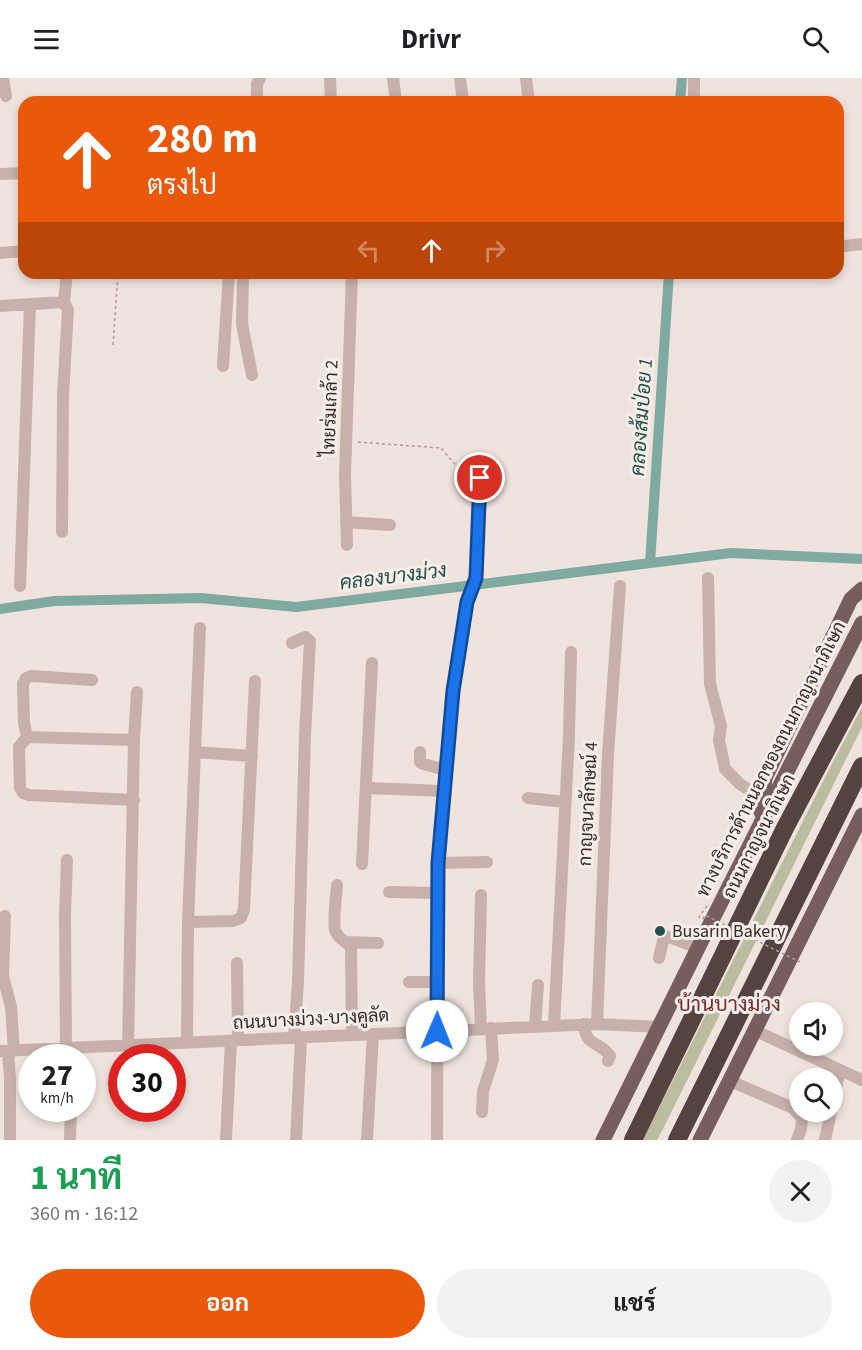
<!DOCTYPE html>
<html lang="th">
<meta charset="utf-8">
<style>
body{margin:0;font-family:"Source Sans 3",Sarabun,sans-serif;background:#f2f2f2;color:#202124;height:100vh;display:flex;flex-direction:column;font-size:22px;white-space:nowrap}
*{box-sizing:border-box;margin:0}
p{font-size:20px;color:#757577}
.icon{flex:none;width:33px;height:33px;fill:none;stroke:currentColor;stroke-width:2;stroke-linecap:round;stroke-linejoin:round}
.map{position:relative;height:1062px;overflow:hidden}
.drawer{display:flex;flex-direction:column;background:#fff;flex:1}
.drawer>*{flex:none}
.top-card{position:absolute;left:18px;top:18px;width:826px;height:183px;border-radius:18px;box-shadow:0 3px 9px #0003;background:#ea580c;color:#fff;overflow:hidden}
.controls{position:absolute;left:789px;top:924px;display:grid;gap:12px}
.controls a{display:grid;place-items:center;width:54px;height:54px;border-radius:50%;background:#fff;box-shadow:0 3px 9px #0003;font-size:30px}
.speed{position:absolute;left:18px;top:966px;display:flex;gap:12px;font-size:30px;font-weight:700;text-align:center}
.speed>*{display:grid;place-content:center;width:78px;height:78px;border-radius:50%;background:#fff;box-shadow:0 3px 9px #0003;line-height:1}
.speed small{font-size:15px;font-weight:400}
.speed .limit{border:9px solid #d22;background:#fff;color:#111}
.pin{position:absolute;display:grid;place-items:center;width:51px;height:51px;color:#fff;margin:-26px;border:3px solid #fff;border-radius:50%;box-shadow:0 2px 6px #0007}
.me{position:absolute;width:66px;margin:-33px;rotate:1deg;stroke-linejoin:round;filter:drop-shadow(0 0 4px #0008)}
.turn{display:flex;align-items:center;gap:21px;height:126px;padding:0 30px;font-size:27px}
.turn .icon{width:78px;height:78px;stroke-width:2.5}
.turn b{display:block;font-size:42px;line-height:51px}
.lanes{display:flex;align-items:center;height:57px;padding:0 30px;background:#0003;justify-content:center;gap:30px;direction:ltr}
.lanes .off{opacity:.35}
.round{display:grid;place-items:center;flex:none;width:63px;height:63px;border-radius:32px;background:#f2f2f2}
.head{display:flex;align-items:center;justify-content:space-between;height:102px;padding:0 30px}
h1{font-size:36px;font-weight:700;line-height:45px;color:#1e9e55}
.button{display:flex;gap:12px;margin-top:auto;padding:12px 30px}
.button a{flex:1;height:69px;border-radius:36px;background:#ea580c;color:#fff;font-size:24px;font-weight:700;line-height:69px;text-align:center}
.button a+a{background:#f2f2f2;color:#202124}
header{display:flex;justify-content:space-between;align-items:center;height:78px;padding:0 30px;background:#fff;font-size:27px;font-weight:700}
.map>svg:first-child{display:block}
.green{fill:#babd9f}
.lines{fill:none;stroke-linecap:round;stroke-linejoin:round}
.canal{stroke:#7faaa2;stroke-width:10}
.path{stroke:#b29b95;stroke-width:1.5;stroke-dasharray:3 3;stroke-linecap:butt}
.minor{stroke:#c7b1aa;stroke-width:12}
.major{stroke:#755e5c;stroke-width:15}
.highway{stroke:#554341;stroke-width:18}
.path-bridge{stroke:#b29b95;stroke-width:1.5;stroke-dasharray:3 3;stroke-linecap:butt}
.route-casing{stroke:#114b97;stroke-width:15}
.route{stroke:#1a73e8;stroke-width:10}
.poi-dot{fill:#23524b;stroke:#f8eee9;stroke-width:2}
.labels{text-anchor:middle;stroke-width:6;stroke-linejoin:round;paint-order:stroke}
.street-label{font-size:18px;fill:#352a29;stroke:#f8eee9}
.poi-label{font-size:18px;fill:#352a29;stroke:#f8eee9;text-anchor:start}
.water-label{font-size:20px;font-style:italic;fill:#23524b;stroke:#f8eee9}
.quarter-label{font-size:21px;fill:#7c2b2a;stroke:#f8eee9}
</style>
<header><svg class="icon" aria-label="menu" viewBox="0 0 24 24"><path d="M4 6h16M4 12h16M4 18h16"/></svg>Drivr<svg class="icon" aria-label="search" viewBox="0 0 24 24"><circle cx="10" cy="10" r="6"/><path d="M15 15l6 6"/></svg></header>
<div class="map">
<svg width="862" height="1062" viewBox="0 0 862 1062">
<rect width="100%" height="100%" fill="#f0e3dd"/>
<!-- green -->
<path class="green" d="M862 629V649L664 1049 657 1062H643L828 693Z"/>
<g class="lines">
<!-- canal -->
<path class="canal" d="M680 24 682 0
M650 485 669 195
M0 531 54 523 201 520 296 529 731 475 862 481"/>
<!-- path -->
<path class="path" d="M113 267 118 195
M358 364 441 370 469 403"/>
<!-- minor -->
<path class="minor" d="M3 0 6 18
M330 0 331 24
M393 0 396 24
M460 0 463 24
M526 0 529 24
M694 0V24
M257 24V6L260 0
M0 96 24 95
M845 168 862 166
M0 175 24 173
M243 195 242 246 252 297
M0 228 64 224 67 195
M223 288 229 195
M346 444 390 447
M62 454 63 316 68 232 64 224
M347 467 345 396 352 195
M708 500 710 606 721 648 719 662 725 691 740 706 752 714 764 718
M20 508 30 226
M292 565 305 559 310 563 305 657 298 904 294 960
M92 602 31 598 26 600 23 606 24 645 27 659 134 662
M27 659 19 669 20 710 23 715 29 717 134 722
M195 674 252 678
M420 674V684L423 686 446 692
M366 710 444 713
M528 720 565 724
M438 785 487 784
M362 786 372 585
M337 807C336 819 333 841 335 852 337 860 347 864 351 870L352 957
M389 814 438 815
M481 817 479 904 481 951
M5 838 3 898 11 929 14 973
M188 844 233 843 241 840 244 831 255 603
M347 864 378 865
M659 880 664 859 666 858 698 870
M237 885 238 962
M409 904H437
M584 946C585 969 600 963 610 978L608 983
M597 946 608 676 620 508
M554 948 569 657 571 574
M535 949 538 907
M756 953 862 1002
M187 963 188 844 200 550
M128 968 134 662 137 614
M66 971 65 837 67 782
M0 973 597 946 659 949
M8 973 10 1001V1062
M730 1003 793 1030 802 1040 801 1051 797 1062
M832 1028 840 992
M482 1034 483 1013 493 982 491 950
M70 1062 71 1030
M226 1062 231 963
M296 1062 301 960
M367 1062 373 956
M437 1062 438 785 453 613 467 524 476 500 480 400
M825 1062 831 1034"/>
<!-- major -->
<path class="major" d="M761 734 765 700 851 521 862 511
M603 1062 698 870 862 545
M700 1062 862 737"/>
<!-- highway -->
<path class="highway" d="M633 1062 785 750 862 605
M677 1062 862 688"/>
<!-- path-bridge -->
<path class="path-bridge" d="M707 828 699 839 703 841 705 837 800 884"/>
</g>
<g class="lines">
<defs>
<path id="route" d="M437 953 438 785 453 613 467 524 476 500 480 400"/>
</defs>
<!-- route casing -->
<use href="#route" class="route-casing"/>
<!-- route -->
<use href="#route" class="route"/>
</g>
<!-- markers -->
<circle class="poi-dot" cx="660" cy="853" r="6"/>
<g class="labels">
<!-- street labels -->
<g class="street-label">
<text transform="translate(330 330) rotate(-88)" y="6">ไทยร่มเกล้า 2</text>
<text transform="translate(771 681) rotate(-63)" y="6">ทางบริการด้านนอกของถนนกาญจนาภิเษก</text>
<text transform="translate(588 726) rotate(-87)" y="6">กาญจนาลักษณ์ 4</text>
<text transform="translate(759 758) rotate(-63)" y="6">ถนนกาญจนาภิเษก</text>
<text transform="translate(311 941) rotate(-3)" y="6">ถนนบางม่วง-บางคูลัด</text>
</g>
<!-- poi labels -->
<g class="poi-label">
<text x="672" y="859">Busarin Bakery</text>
</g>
<!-- water labels -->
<g class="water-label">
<text transform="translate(641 339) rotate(-86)" y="7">คลองส้มป่อย 1</text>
<text transform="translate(393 498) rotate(-7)" y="7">คลองบางม่วง</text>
</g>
<!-- quarter labels -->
<g class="quarter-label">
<text x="729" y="933">บ้านบางม่วง</text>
</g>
</g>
</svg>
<div class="controls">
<a><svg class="icon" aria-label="sound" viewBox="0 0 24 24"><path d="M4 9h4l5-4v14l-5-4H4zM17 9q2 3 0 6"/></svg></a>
<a><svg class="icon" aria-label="search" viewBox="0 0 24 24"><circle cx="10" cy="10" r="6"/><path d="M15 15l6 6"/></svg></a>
</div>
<div class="speed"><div>27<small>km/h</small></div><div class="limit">30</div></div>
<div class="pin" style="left:480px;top:400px;background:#d93025"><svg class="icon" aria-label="arrive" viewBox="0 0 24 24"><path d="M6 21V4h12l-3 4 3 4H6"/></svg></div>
<svg class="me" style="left:437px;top:953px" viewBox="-20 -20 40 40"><circle r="19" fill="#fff"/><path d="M0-13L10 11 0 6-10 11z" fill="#1a73e8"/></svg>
<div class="top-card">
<div class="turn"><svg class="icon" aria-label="ahead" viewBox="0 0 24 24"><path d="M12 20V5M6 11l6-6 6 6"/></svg><div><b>280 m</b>ตรงไป</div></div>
<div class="lanes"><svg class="icon off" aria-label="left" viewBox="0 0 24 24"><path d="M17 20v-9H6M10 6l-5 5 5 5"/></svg><svg class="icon" aria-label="ahead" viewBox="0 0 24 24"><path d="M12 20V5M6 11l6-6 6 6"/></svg><svg class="icon off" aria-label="right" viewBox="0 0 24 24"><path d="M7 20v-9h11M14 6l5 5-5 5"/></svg></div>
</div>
</div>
<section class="drawer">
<div class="head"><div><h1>1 นาที</h1><p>360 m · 16:12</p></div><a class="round"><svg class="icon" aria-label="close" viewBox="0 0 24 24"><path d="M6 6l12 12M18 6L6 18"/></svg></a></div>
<div class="button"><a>ออก</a><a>แชร์</a></div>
</section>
